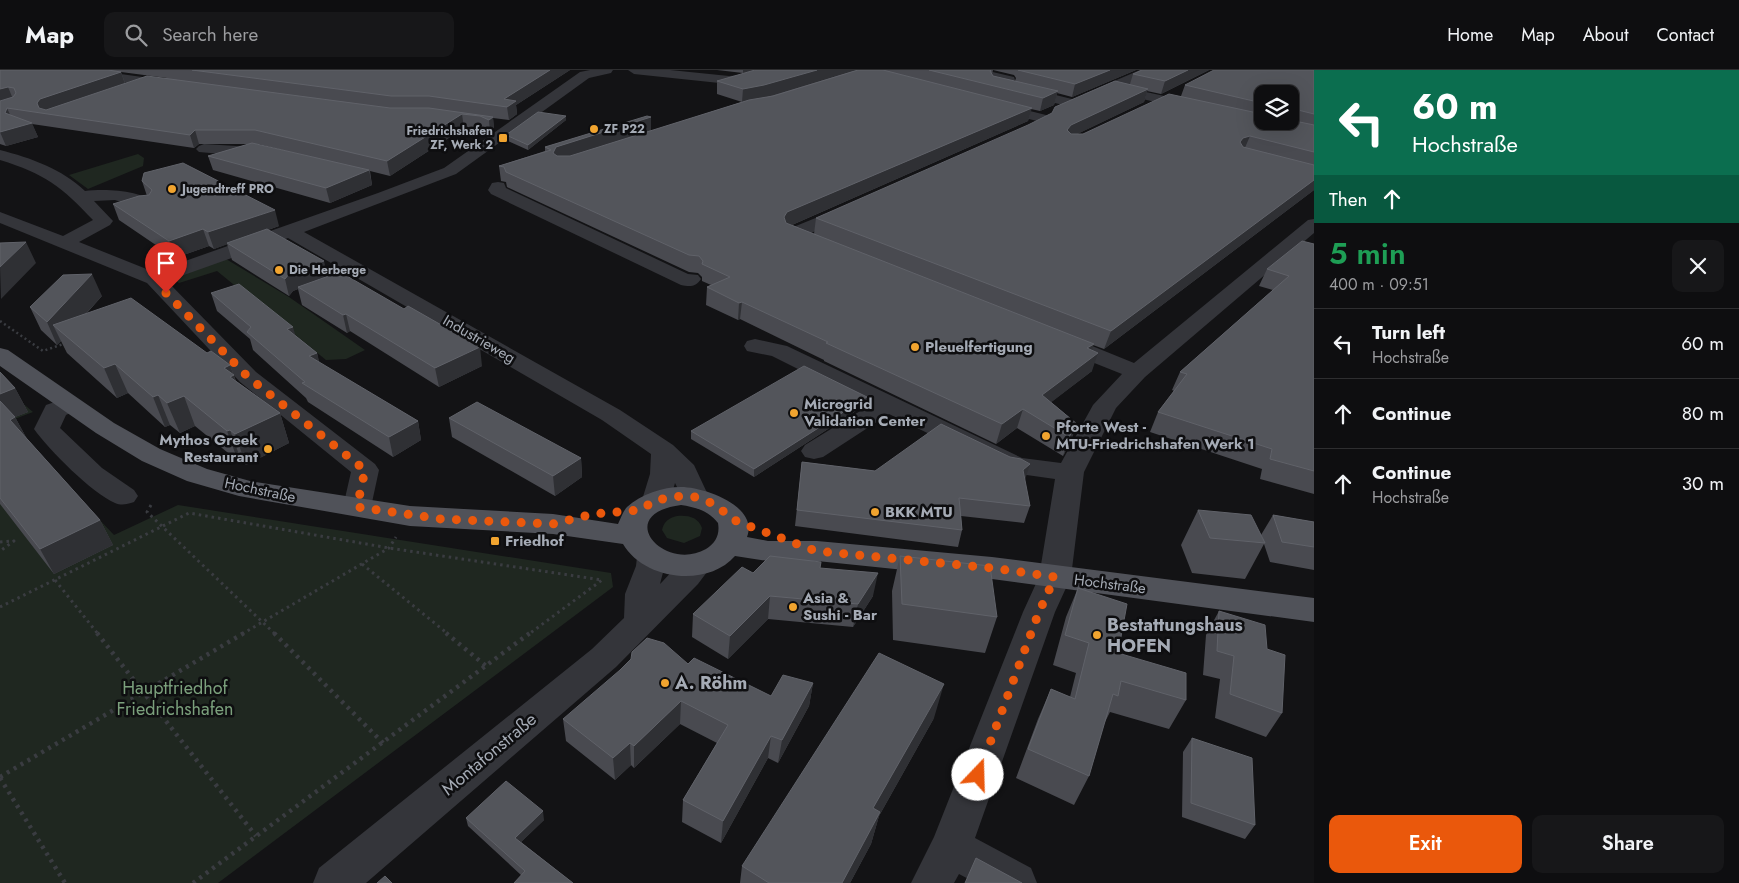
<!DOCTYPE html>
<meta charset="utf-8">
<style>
body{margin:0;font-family:Jost,sans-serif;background:#171719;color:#f1f3f6;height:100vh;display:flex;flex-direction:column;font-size:19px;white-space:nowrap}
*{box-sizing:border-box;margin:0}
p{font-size:16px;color:#9b9c9f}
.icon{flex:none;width:28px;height:28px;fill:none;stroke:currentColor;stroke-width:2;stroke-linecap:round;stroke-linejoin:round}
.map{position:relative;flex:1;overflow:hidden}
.sheet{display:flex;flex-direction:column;background:#0e0e10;width:425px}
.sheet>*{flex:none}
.hud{background:#0b6e4f;color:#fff;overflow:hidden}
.buttons{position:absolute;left:1254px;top:15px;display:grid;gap:10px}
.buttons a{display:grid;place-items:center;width:45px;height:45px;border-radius:10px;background:#0e0e10;box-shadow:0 5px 20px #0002,0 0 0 1px #2e2e30;font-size:25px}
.pin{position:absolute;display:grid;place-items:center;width:42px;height:42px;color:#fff;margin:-51px -21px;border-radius:50% 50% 50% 0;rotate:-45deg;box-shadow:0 0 5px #0007}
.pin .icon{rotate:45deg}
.me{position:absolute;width:55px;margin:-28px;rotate:21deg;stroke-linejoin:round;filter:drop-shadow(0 0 4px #0008)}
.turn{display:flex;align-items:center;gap:18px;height:105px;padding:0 15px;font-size:22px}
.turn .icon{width:65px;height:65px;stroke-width:2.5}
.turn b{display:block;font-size:35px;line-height:42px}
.then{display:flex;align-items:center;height:48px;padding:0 15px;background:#0003;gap:10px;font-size:19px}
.round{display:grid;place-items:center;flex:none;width:52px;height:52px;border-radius:10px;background:#171719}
.overview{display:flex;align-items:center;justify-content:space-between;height:85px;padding:0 15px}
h1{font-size:30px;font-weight:600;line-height:38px;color:#1e9e55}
.action{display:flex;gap:10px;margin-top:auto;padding:10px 15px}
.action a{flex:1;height:58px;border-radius:10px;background:#ea580c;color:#fff;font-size:20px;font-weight:600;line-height:58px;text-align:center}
.action a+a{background:#171719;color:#f1f3f6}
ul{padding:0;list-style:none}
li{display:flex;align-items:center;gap:15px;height:70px;padding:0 15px;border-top:1px solid #2e2e30}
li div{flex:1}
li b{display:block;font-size:19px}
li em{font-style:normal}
header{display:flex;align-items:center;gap:30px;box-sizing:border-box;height:70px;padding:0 25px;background:#0e0e10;border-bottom:1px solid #2e2e30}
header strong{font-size:24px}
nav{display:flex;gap:28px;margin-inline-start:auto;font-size:18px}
.search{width:350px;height:45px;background:#171719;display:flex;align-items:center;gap:12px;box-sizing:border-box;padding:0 18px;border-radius:10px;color:#9b9c9f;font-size:19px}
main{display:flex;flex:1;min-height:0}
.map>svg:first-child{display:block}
.green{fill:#1f2720}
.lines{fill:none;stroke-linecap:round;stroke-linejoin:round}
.path-far2{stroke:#3a3c41;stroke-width:2.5;stroke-dasharray:2 3;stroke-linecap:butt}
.path-far1{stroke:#3a3c41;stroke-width:3;stroke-dasharray:2.5 4;stroke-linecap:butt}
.path{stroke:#3a3c41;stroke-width:4.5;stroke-dasharray:3 5;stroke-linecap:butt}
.minor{fill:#34353a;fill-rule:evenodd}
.major{fill:#505259;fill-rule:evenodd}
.wall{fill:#494a50;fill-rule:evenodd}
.shaded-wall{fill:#2f3034}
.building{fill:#53555b;stroke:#606269}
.route{stroke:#ea580c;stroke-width:9;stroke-dasharray:0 16.2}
.poi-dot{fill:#f1a42f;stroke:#0e0e10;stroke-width:2}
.labels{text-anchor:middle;stroke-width:5;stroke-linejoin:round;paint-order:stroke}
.far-poi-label{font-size:12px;font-weight:bold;fill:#a5abb5;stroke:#0e0e10;text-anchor:start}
.street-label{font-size:15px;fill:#a5abb5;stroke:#0e0e10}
.poi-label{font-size:15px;font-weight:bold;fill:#a5abb5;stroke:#0e0e10;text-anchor:start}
.near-poi-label{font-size:18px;font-weight:bold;fill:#a5abb5;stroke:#0e0e10;text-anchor:start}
.near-park-label{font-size:18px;fill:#7ba07c;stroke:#0e0e10}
.near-street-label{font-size:18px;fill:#a5abb5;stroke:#0e0e10}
</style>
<header>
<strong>Map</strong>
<div class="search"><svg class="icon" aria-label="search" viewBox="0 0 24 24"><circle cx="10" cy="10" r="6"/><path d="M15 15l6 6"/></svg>Search here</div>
<nav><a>Home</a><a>Map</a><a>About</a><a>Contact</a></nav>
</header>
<main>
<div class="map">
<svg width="1314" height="813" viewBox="0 0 1314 813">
<rect width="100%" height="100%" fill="#131315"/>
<!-- green -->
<path class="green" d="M138 84 144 88 143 96 88 119 69 105Z
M226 189 289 227 365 280 346 289 326 290 217 201 179 213 172 208Z
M0 314 33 342 7 352 114 465 178 435 611 503 613 517 218 813H0Z
M677 446C688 445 698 447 702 458L700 466 684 473 667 468 662 460C664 451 669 448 677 446Z"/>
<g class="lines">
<!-- path-far2 -->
<path class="path-far2" d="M0 251 43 281 66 273"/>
<!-- path-far1 -->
<path class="path-far1" d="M151 435 147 442 275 564
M0 472 14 471 0 481
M362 494 448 564
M55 510 98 564
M0 537 189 443 389 478 602 510 529 564
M242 564 389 478 396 467"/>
<!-- path -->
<path class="path" d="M97 563 256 766
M274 563 383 673
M446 563 486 596
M0 707 244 563
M0 708 65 813
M193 813 530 563"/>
<!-- minor -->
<path class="minor" d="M59 0H92L171 11 178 15 171 19 65 4Z
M590 0H613L611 3 589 8 456 104 304 162 620 340 673 375 694 395 709 427 705 433 695 436 685 433 675 413 670 430 666 437 656 439 646 437 642 430 650 404 651 384 602 350 288 168 167 211 256 302 375 394 379 400 371 437 367 444 357 446 347 444 343 437 351 402 240 312 147 213 0 153V142L63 166 93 150C61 116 45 104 0 90V80C31 88 62 99 85 121 104 119 144 119 156 136L153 140 147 141 115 130 94 131 113 151 110 155 79 172 154 202 378 123 444 98 580 2Z
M628 0H670L729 6 743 5 762 0H782L780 3 743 13 729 14 634 4Z
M963 0H984L1014 7 1015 10 1011 14 1080 31 1082 34 1075 38 991 17 989 14 995 10 965 3Z
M1140 0H1157L1155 3 1123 17 1201 34 1203 37 1196 41 1111 22 1089 31 1082 27 1084 24Z
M994 32 1046 45 1048 48 1046 51 1041 52 989 39 987 36Z
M204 74 267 78 273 80 275 83 273 86 267 88 199 82 196 79 199 76Z
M498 112 504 113 506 118 688 204 698 205 701 209C696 217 690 217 681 215L491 124 488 120 492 113Z
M850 134 856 135 859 139 856 143 809 164 825 170 827 174 825 178C814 181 790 174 784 164L786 160Z
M1314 149V163L1145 307 1116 338 1084 402 1071 507 1055 542 975 768 1031 798 1037 813H976L959 804 954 813H911L934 767 1023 542 1039 507 1055 409 1006 402 889 344 823 387 814 389 805 387 801 381 805 375 870 335 772 286 747 281 744 276 747 271 755 269 787 276 1022 388 1061 393 1093 335 1122 304 1054 277 1051 272 1054 267 1062 265 1070 267 1134 293 1308 150Z
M69 327 78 329 81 334 78 339 66 345 60 358 102 398 134 420 138 426 134 432C127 434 122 436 115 433 92 423 49 380 34 359L46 335Z
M652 476 663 479 667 487 660 514C677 498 684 479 709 486L713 494 698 514 616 597 366 813H313L319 798 592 579 624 548 625 524 636 496 637 487 641 479Z"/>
<!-- major -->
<path class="major" d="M0 278 8 280 114 353 160 379 207 399 250 411 410 436 553 444 618 454C621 448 623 441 627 437 641 424 663 417 681 417 704 417 759 436 747 467L768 471H817L992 487 1314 528V552L992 509 817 491H768L735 486C707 518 644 510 623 474L553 464 410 456 239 426 187 411 142 391 96 363 0 296ZM681 435C695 437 709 441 718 453 720 464 716 473 706 479 664 503 612 444 681 435Z"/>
</g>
<!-- wall -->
<path class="wall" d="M0 0H570L516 35 517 44 509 50 493 48 494 60 490 63 482 60 464 58 390 106 370 101 372 115 330 133 213 100 208 86 249 74H199L194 78 32 54 38 67 6 76 0 74ZM121 2 167 8 125 13ZM256 74H258L315 88Z
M717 0H755L743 3Z
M858 0H1136L1072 27 1057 23 1054 35 1040 41 1031 39 1028 51 792 155 814 164 816 148 1130 14 1133 4 1142 0H1209L1161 24 1147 21 1144 32 1077 64H1083L1181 26 1185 15 1314 0V120L1104 279 1093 275 1091 280 1092 301 1051 332 1077 354 1070 373 1063 386 1017 358 996 374 824 291V290L740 249 738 250 706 235 707 217 711 215 702 211V207L698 203 689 202 507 117 506 112 501 111 499 96 545 81V77L651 47V61L742 32 717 24V11ZM993 0 1014 5 1016 8 1015 11 993 6 992 4ZM1262 24H1290V51H1262Z
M566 46V50L528 80 506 70V65Z
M142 111 279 156 268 160 328 207 482 296 439 317 350 261 347 263 302 235 298 219 293 221 289 226 232 190 227 174 214 179 209 176 175 188 119 150 113 134 147 126Z
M1314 174V424L1260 409 1262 399 1150 362 1158 342 1174 321 1172 320 1180 302 1273 220 1259 216 1267 199Z
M211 223 295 265 317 283 319 293 418 351 421 370 393 387 308 332 306 328 253 280 250 269 217 241Z
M102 226 86 244 207 283 230 295 236 311 280 343 289 373 246 395 241 390 238 391 195 356 180 363 170 355 165 357 128 323 117 328 67 283 61 271 57 275 41 260 30 237Z
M0 302 15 318 28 342 15 347 27 369 100 450 113 475 54 504 0 434Z
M865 335 754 407 691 369V361Z
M449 348 581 388 582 407 555 426 452 367Z
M802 392 875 401 1030 436 1024 453 961 446 962 460 958 477 795 456Z
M1198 440 1263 469 1261 465 1273 445 1314 452V500L1270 492 1264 474 1245 509 1192 503 1181 475Z
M900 486 997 547 985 583 893 570 892 521Z
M820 498 873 526 853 557 768 549 728 589 692 567 693 544 753 503Z
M1078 518 1118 583 1186 630 1169 659 1110 642 1104 654 1089 706 1074 735 1016 708 1038 649 1051 619 1070 627 1076 603 1053 595 1066 547Z
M1219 541 1267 579 1282 643 1266 667 1215 648 1220 609 1203 605 1206 565Z
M688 594 771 626 813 613 809 636 778 693 768 688 721 773 682 752 683 730 717 673 680 654 634 698 631 695 615 710 566 671 563 649Z
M934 648 879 746 871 774 850 813H740L742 796Z
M1192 668 1255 755 1245 769 1182 747 1183 682Z
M466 748 544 750 521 772 573 813 521 805 468 756Z"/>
<!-- shaded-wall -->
<path class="shaded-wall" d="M550 0H570L516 35 517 44 509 50 507 37 504 29Z
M743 0H755L743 3Z
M817 0H857L764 28 742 32 743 19Z
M1110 0H1136L1072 27 1075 14Z
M1188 0H1209L1161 24 1165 11Z
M121 2 125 14 41 43 37 33 40 29Z
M8 17 13 29 0 33V19Z
M1148 19 1144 32 1067 69V60L1071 55Z
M1058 21 1054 35 1040 41 1043 28Z
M7 38 13 51 5 43Z
M1032 38 1028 51 785 158 784 147 787 142Z
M462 44 464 58 390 106 387 91Z
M566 46V50L528 80V75Z
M493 47 494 60 490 63 489 50Z
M651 47V61L557 91 553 83 556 77Z
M32 53 38 67 6 76 0 62Z
M195 60 199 74 194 78 190 65Z
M1250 66 1244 80 1240 72 1243 68Z
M369 100 372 115 330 133 326 118Z
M1314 110V120L1104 279 1111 261Z
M275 140 279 156 214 179 208 162Z
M203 159 209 176 175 188 169 171Z
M26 172 36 193 1 229 0 197Z
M324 191 328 208 298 217V219L293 221 289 226 285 209 289 204Z
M92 204 102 226 66 265 53 255 61 271 57 275 47 252Z
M742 232 740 249 738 250 739 233Z
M346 244 350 261 347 263 343 245Z
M293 257 298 275 287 259Z
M1094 274 1088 290 1098 283 1092 301 1036 344 1042 325 1087 278Z
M480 277 482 296 439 317 435 298Z
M317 283 322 302 309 286Z
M115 294 128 323 117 328 104 298Z
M230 295 244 335 224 298Z
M15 318 28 342 8 350 0 335V324Z
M158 325 170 355 165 357 153 327Z
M184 326 195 356 180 363 167 333Z
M867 327 865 335 754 407V399Z
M1023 339 1017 358 996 374 1002 354Z
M280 343 289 373 246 395 235 364Z
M15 347 28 371 10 350Z
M418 351 421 370 393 387 389 367Z
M1077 354 1070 373 1063 386 1069 367Z
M230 360 241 390 238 391 227 361Z
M581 388 582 407 555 426 553 406Z
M1030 394 1025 410 1023 400Z
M100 450 113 475 54 504 40 479Z
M878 503 873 526 853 557 858 534Z
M770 526 768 549 728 589 730 566Z
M813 613 809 636 778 693 782 670Z
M944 614 934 648 879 746 871 774 850 813H842L873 738Z
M681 631 680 654 634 698V676Z
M771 666 768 688 721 773 723 751Z
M630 673 631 695 615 710 613 688Z
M543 741 544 750 517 776 515 768Z"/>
<!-- building -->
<path class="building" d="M0 0H108L121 2 40 29 37 33 39 38 46 40 147 6 390 38H429L493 47 489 50 480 46 462 44 387 91 255 60H195L190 65 7 38 5 43 32 53 0 62V31L13 27 16 23 14 18 8 17 0 19Z
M192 0H550L504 29 516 31 507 37 429 26H391Z
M755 0H817L764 15 743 19 717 11Z
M858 0H883L1032 38 787 142 784 147 786 153 1094 274 1087 278 1098 283 1042 325 1077 354 1069 367 1023 339 1002 354 826 273 828 272 742 232 739 233 707 217 730 207 702 194 703 191 699 186 689 185 506 102 504 97 499 96 551 80 545 77 647 46 651 47 556 77 553 83 557 86H570L749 30 773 26Z
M929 0H991L990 1 993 6 1058 21 1043 28Z
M1018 0H1110L1075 14Z
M1142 0H1188L1165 11 1133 4Z
M1214 0H1314V44L1290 38V24H1262V33L1185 15Z
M1115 11 1148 19 1071 55 1067 60 1071 64H1083L1169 24 1262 44V51H1290V50L1314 55V82L1250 66 1243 68 1240 72 1243 77 1314 95V110L1111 261 816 148 1028 55 1052 43 1055 37Z
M538 42 566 46 528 75 506 65Z
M252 73 369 100 326 118 208 86Z
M183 93 275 140 208 162 203 159 169 171 113 134 139 126 149 125 152 120 142 111 144 103Z
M267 159 324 191 289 204 285 209 227 173Z
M1302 171 1314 174V401L1270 389 1272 379 1158 342 1187 304 1180 302 1289 206 1267 199Z
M26 172 0 197V173Z
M340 202 404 239 408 236 480 277 435 298 346 244 343 245 298 217Z
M92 204 47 252 30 237 63 205Z
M239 214 293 257 287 259 317 283 309 286 418 351 389 367 302 313 305 312 247 262 251 257 211 223Z
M131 228 207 283 211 281 230 295 224 298 234 305 230 307 280 343 235 364 230 360 227 361 184 326 167 333 158 325 153 327 115 294 104 298 53 255Z
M804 296 867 327 754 399 691 361Z
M0 302 15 318 0 324Z
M0 331 15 347 10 350 100 450 40 479 0 428Z
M477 332 581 388 553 406 449 348Z
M941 354 1010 387 1021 389 1030 394 1023 400 1030 436 959 428 962 460 797 440 802 392 875 401Z
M1198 440 1251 445 1265 473 1210 468Z
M1273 445 1314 452V477L1282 472Z
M770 486 821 492 820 498 878 503 858 534 770 526 730 566 693 544 742 497 753 503Z
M900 486 990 496 997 547 902 534Z
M1078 518 1127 534 1118 583 1186 603V630L1121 611 1118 626 1113 624 1089 706 1028 679 1051 619 1075 629 1089 573 1065 565Z
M1219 541 1265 555 1267 579 1285 585 1282 643 1230 624 1234 586 1217 581Z
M647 568 664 573 688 594 694 588 771 626 783 605 813 613 782 670 771 666 723 751 683 730 728 655 681 631 634 676 630 673 613 688 563 649 620 600 631 589 632 582Z
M879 583 944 614 873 738 880 742 842 813H769L742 796Z
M1192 668 1252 688 1255 755 1191 733Z
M506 711 543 741 515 768 573 813H514L525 801 466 748Z
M976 788 1022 813H965Z
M385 806 392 813H377Z"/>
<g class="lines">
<!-- route -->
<path class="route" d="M166 223 248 307 365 400 357 437 441 449 553 454 593 444 640 440 656 430 681 426 695 427 717 435 730 448 741 453 816 481 992 498 1055 507 1039 542 978 705"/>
</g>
<!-- markers -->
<g class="poi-dot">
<circle cx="594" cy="59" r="5"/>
<rect x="498" y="63" width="10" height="10" rx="2.5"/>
<circle cx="172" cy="119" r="5"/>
<circle cx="279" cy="200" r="5"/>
<circle cx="915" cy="277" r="5"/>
<circle cx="794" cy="343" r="5"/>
<circle cx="1046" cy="366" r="5"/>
<circle cx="268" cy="379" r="5"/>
<circle cx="875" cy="442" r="5"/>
<rect x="490" y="466" width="10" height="10" rx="2.5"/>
<circle cx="793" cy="537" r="5"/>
<circle cx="1097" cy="565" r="5"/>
<circle cx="665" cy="613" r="5"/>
</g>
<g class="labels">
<!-- far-poi labels -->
<g class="far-poi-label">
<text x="604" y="63">ZF P22</text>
<text x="493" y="65" text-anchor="end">Friedrichshafen<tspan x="493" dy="14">ZF, Werk 2</tspan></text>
<text x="182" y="123">Jugendtreff PRO</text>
<text x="289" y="204">Die Herberge</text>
</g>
<!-- street labels -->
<g class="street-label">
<text transform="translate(479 269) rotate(30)" y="5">Industrieweg</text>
<text transform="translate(260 420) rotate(12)" y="5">Hochstraße</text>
<text transform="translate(1110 514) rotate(7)" y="5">Hochstraße</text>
</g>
<!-- poi labels -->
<g class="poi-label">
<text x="925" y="282">Pleuelfertigung</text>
<text x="804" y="339">Microgrid<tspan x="804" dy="17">Validation Center</tspan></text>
<text x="1056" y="362">Pforte West -<tspan x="1056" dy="17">MTU-Friedrichshafen Werk 1</tspan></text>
<text x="258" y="375" text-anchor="end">Mythos Greek<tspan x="258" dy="17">Restaurant</tspan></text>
<text x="885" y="447">BKK MTU</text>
<text x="505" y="476">Friedhof</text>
<text x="803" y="533">Asia &amp;<tspan x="803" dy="17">Sushi - Bar</tspan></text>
</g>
<!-- near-poi labels -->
<g class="near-poi-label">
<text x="1107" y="561">Bestattungshaus<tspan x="1107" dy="21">HOFEN</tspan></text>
<text x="675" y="619">A. Röhm</text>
</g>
<!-- near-park labels -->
<g class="near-park-label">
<text x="175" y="624">Hauptfriedhof<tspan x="175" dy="21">Friedrichshafen</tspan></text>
</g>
<!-- near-street labels -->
<g class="near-street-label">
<text transform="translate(489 684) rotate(-40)" y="6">Montafonstraße</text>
</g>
</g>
</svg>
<div class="buttons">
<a><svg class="icon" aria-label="layers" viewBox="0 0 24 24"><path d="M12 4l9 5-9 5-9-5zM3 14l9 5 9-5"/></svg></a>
</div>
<div class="pin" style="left:166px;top:223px;background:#d93025"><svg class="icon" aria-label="arrive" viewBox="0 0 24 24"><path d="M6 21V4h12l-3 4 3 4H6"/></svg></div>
<svg class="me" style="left:978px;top:705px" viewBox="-20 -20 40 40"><circle r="19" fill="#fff"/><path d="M0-13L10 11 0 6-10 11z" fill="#ea580c"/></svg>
</div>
<section class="sheet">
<div class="hud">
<div class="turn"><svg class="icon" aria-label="left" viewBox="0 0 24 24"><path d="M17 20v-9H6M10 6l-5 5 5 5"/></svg><div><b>60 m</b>Hochstraße</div></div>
<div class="then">Then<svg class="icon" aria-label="ahead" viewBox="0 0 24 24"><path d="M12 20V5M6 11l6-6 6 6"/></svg></div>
</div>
<div class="overview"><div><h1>5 min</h1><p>400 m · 09:51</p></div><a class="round"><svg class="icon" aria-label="close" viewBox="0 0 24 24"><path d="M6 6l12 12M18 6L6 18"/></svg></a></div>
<ul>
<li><svg class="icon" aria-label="left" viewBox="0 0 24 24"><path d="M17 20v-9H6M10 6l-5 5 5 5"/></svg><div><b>Turn left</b><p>Hochstraße</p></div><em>60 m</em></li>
<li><svg class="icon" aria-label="ahead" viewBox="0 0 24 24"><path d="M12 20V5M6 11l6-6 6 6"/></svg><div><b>Continue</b></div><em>80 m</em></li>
<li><svg class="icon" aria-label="ahead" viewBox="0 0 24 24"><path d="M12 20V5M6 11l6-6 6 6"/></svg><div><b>Continue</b><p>Hochstraße</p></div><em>30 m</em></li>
</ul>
<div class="action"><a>Exit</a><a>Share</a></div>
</section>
</main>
